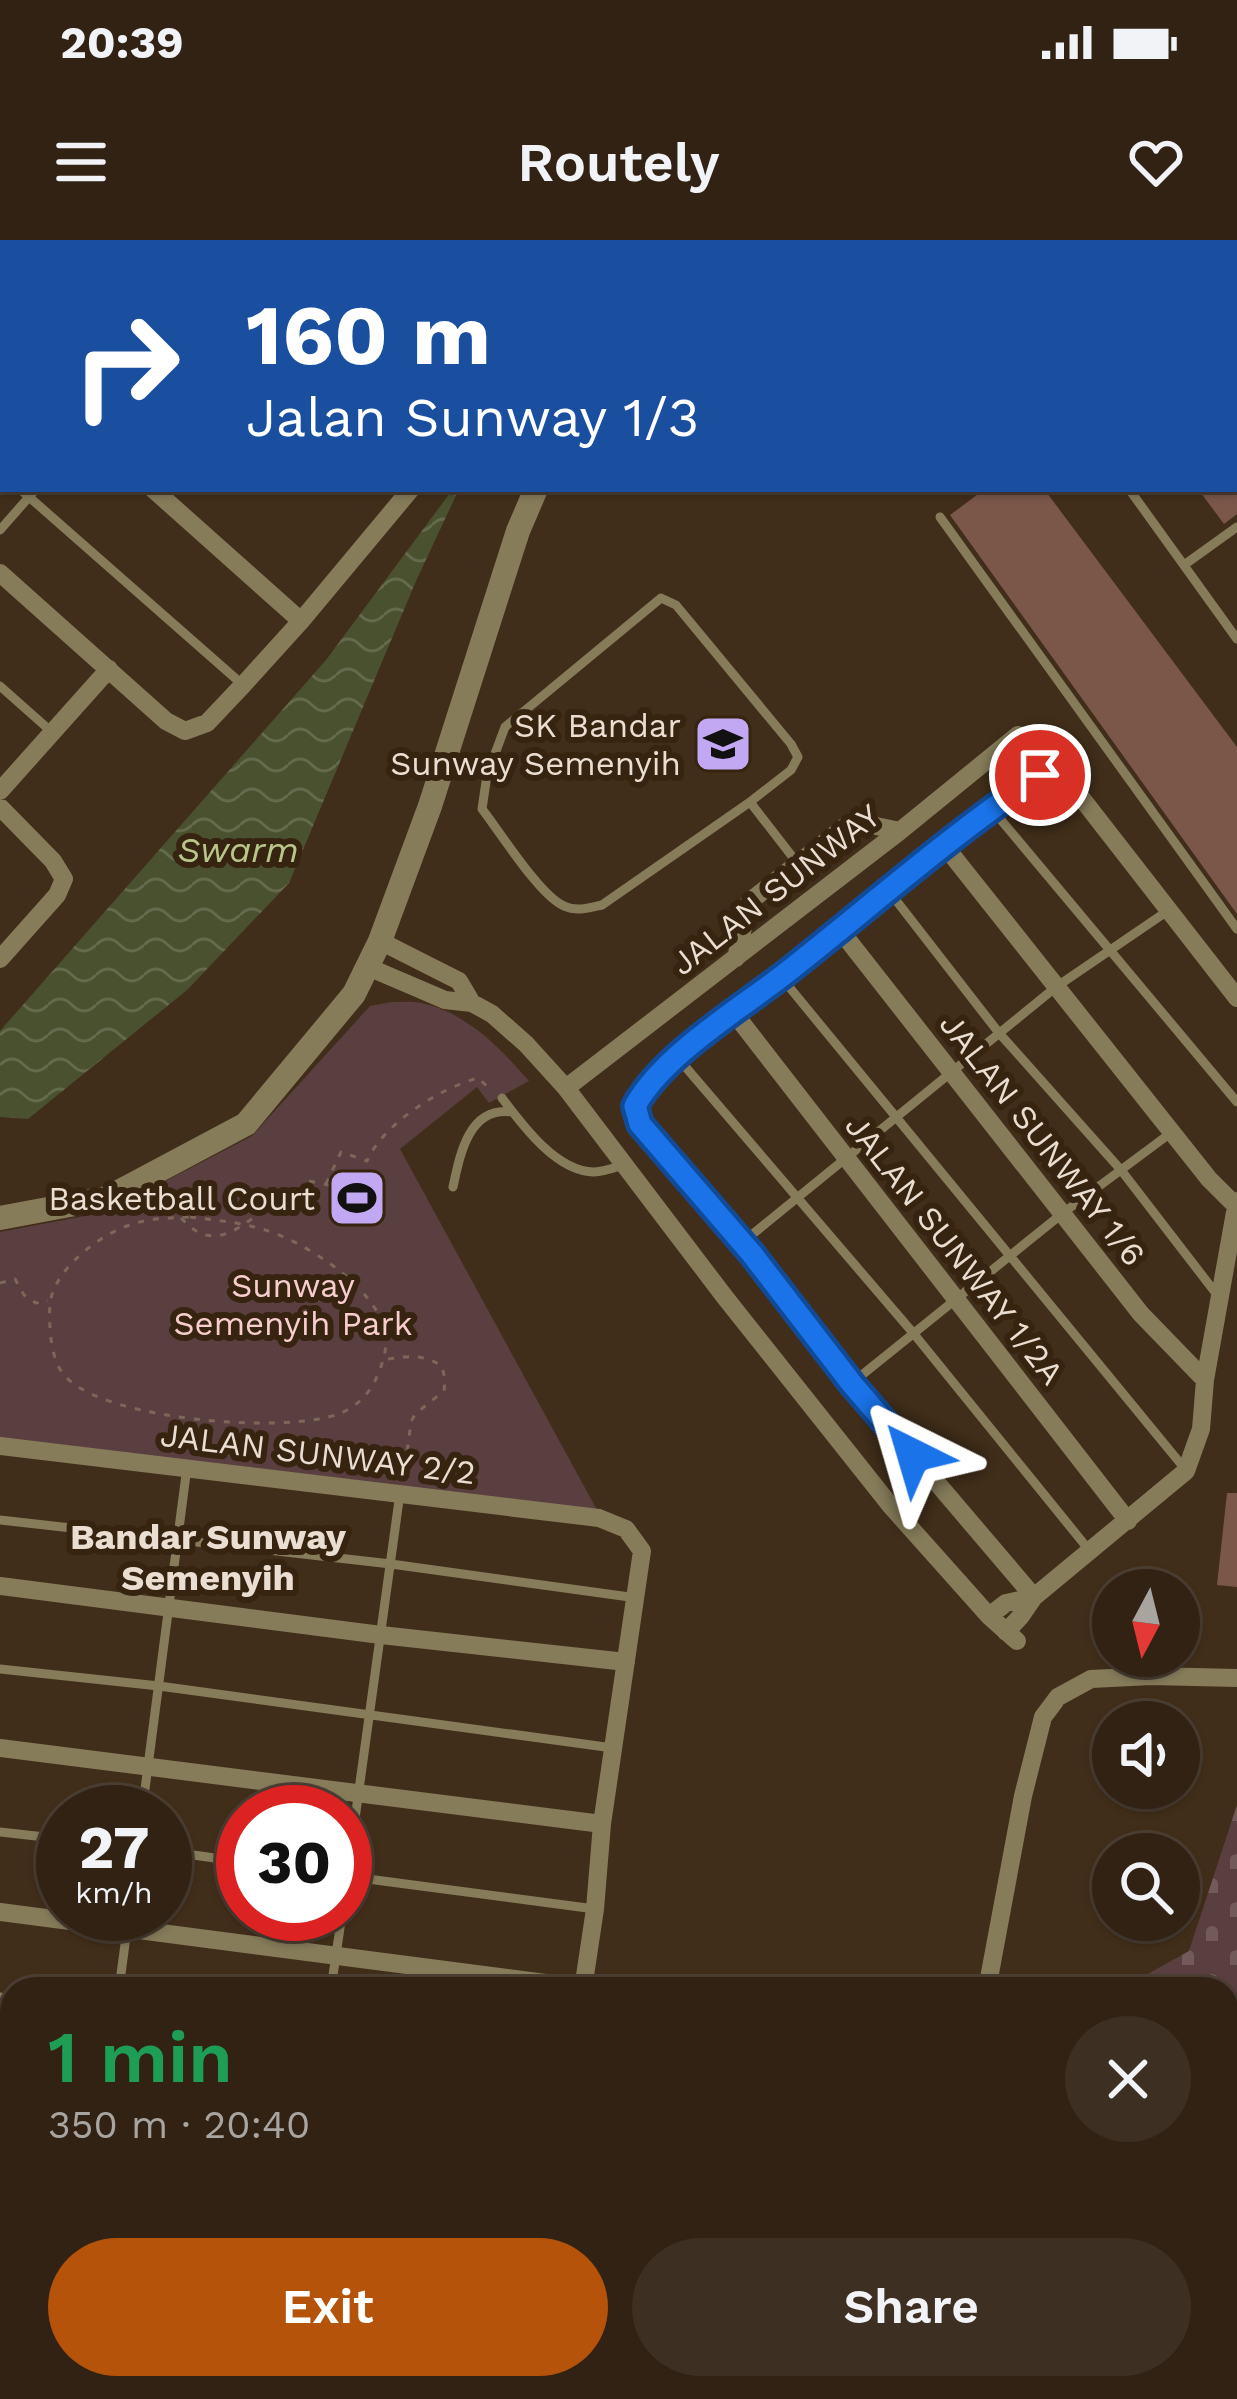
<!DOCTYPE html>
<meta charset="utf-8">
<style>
body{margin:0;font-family:"Work Sans",sans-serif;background:#3d2f22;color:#f1f3f6;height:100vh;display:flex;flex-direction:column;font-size:45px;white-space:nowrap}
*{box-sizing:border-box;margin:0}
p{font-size:39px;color:#a8a4a0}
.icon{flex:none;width:66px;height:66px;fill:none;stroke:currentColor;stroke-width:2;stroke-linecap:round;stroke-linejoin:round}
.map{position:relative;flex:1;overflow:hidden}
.drawer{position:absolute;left:0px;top:1737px;width:1239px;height:423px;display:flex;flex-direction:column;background:#312214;border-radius:36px 36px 0 0;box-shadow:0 3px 9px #0004,0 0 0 3px #4c3f34}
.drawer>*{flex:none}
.banner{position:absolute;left:0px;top:0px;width:1239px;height:252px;box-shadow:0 3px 9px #0004,0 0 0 3px #4c3f34;background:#1a4fa0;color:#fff;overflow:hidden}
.needle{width:78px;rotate:187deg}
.fabs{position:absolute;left:1092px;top:1329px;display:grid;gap:24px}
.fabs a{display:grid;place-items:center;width:108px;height:108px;border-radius:50%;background:#312214;box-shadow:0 3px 9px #0004,0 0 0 3px #4c3f34;font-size:60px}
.speed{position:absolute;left:36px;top:1545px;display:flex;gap:24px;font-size:60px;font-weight:700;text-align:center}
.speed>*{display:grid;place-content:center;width:156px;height:156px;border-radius:50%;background:#312214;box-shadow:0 3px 9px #0004,0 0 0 3px #4c3f34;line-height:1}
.speed small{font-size:30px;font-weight:400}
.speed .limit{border:18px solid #d22;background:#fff;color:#111}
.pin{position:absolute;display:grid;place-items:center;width:102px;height:102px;color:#fff;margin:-51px;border:6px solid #fff;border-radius:50%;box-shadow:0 3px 12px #0007}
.me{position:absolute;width:132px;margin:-66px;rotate:320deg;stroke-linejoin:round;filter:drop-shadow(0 0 9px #0008)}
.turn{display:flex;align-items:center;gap:42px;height:252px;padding:0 48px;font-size:54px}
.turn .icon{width:156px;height:156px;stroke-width:2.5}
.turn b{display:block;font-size:84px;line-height:102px}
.round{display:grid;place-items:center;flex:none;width:126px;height:126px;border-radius:63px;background:#3d2f22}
.headline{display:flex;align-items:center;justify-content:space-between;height:204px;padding:0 48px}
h1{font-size:72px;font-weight:600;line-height:90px;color:#1e9e55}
.cta{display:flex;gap:24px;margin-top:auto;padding:24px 48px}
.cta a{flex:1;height:138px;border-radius:72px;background:#b45309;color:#fff;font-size:48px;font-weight:600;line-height:138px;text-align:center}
.cta a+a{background:#3d2f22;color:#f1f3f6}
.status{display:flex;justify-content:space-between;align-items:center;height:84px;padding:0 60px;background:#312214;direction:ltr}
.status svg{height:33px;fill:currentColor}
header{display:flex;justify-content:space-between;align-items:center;height:156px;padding:0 48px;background:#312214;font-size:54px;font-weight:600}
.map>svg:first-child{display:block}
.cemetery{fill:url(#cemetery-stones)}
.green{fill:#5a3f40}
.water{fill:url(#water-waves)}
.building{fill:#7b574a}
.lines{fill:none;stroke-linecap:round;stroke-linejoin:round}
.path{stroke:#7a6958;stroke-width:3;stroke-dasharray:6 9;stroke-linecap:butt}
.service{stroke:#867c5a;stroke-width:9}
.minor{stroke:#867c5a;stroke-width:18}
.tertiary{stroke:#867c5a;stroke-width:24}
.route-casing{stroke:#114b97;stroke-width:30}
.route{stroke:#1a73e8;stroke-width:21}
.labels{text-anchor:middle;stroke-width:12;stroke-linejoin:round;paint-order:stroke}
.poi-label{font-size:33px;fill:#eaded2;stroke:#362410;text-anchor:end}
.street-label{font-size:33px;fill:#eaded2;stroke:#362410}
.park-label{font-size:33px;fill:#f8cdce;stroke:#362410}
.water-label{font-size:36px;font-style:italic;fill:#b9c68a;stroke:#362410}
.neighbourhood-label{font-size:36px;font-weight:bold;fill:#eaded2;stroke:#362410}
</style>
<div class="status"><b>20:39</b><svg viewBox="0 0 49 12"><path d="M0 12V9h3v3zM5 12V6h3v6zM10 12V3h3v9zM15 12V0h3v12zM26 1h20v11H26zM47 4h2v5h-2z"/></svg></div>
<header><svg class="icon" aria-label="menu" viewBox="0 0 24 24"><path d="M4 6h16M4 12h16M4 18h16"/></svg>Routely<svg class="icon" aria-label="heart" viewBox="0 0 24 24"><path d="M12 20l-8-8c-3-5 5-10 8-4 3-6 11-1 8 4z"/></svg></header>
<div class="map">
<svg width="1237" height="2159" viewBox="0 0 1237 2159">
<defs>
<pattern id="cemetery-stones" width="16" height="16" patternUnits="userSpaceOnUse" patternTransform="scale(3)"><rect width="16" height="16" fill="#5a3f40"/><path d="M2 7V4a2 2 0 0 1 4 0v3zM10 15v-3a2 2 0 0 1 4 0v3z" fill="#725a5b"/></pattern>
<pattern id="water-waves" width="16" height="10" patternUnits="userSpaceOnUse" patternTransform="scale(3)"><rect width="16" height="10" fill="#4a512f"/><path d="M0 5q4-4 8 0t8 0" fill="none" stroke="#646a4c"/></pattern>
</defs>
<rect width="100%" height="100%" fill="#412e1a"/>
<!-- cemetery -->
<path class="cemetery" d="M1237 1565V2041L1227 2042V1749H1121L1189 1711Z"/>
<!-- green -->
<path class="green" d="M392 762C401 762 412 761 421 763 466 772 500 808 529 841L489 863 477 847 400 909 597 1270 0 1199V992L106 972 252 896 370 766Z"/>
<!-- water -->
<path class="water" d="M453 249H459L416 341 289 643 187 750 28 879 0 877V791L326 420Z"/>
<!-- building -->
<path class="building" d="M985 249H1044L1237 507V674L950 275Z
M1198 249H1237V274L1224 284Z
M1227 1253H1237V1347L1217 1345Z"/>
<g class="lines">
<!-- path -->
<path class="path" d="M326 944 341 912 367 921C383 884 440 848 478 838L491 850
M190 977C214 980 238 982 262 989 303 1001 366 1041 382 1082 391 1103 383 1124 374 1143 366 1157 355 1167 341 1173 288 1195 107 1180 67 1138 54 1126 51 1104 50 1087 49 1072 49 1056 57 1043 72 1016 107 991 136 983 153 978 172 978 190 977Z
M181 978C218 1019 244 979 277 963 291 956 299 954 309 941L333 946
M0 1043 15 1039 24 1055 36 1063 48 1061
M388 1119C409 1116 423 1114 442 1126L445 1140 444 1151 415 1174 411 1182 404 1236"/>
<!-- service -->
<path class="service" d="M1166 3 1169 0
M0 232 3 234
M20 249 243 445
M1129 249 1237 399
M940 277 1237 689
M0 290 36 249
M1184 325 1237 287
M661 358 676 365 791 504 798 517 791 530 750 562 602 665C589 668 577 672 564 666 540 656 500 592 482 569L487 535 505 487Z
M0 446 53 493
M750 562 798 624
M991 568 1237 862
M888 650 999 793 1121 930 1218 1056
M781 737 1185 1229
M677 817 914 1094 1089 1310
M502 858C523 886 557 932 594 932 603 932 614 928 623 925
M453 947C460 914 469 866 512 872
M743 1002 1056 747 1169 670
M852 1143 1063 973 1172 892
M0 1280 391 1324 637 1358
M0 1429 159 1446 613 1508
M142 1572 187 1227
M0 1592 63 1599
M165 1611 243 1622
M345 1636 595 1669
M345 1651 400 1253
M119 1749 129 1674
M331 1749 342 1674
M0 1757 12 1759
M1227 1916H1237
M0 1922 12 1924
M0 2088 12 2089
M275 2159 276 2148"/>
<!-- minor -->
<path class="minor" d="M382 0 386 3
M135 3 137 0
M517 3 518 0
M0 113 3 116
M153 249 301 381
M0 333 166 481 185 491 207 483 243 445 301 381 411 249
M0 551 109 429
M0 567 53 621 64 639 57 655 0 719
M944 605 1209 939 1236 966
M840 690 1141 1074 1205 1140
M380 701 459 741 472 763
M736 718 749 662 852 581 900 591
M368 727 445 760 472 763 492 774 526 804 566 848 724 1056 890 1265 989 1376 1017 1401
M734 773 1128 1281
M566 848 900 591 1018 495
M0 1206 599 1278 626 1289 642 1311 602 1584 595 1669 583 1749
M0 1346 381 1395 626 1422
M1034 1357 852 1143 743 1003 640 884 635 866C662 816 754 758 801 722 881 659 956 592 1040 535L1069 542 1237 758
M989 1376 1006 1363 1034 1357
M1006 1392 1021 1376 1034 1357 1186 1231 1201 1189 1205 1140 1237 961
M0 1508 602 1584
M0 1672 584 1748
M987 1749 1023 1556 1043 1477 1058 1457 1091 1439 1151 1436 1237 1438
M0 1837 12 1839
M0 2002 12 2003
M538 2159 540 2148
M798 2159 806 2148"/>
<!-- tertiary -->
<path class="tertiary" d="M677 3 681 0
M0 978 107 958 246 884 354 754 380 701 430 566 518 291 536 249"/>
</g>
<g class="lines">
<defs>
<path id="route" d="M913 1215 852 1144 752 1014 640 884 635 866C663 815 740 769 786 733 871 666 951 595 1040 535"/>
</defs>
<!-- route casing -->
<use href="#route" class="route-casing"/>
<!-- route -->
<use href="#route" class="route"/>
</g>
<!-- icons -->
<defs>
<symbol id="school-square" viewBox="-11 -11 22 22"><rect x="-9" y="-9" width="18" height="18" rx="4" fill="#c2a8f3" stroke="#362410"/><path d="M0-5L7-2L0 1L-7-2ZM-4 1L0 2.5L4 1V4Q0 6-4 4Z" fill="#111"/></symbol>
<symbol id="stadium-square" viewBox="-11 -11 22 22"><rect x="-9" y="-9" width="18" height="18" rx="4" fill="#c2a8f3" stroke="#362410"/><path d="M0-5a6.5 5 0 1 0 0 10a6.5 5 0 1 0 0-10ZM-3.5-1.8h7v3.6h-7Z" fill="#111"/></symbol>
</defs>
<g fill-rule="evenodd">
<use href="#school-square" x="690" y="471" width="66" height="66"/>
<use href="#stadium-square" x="324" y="925" width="66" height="66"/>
</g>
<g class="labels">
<!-- poi labels -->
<g class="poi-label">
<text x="681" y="497">SK Bandar<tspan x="681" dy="38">Sunway Semenyih</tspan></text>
<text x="315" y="970">Basketball Court</text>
</g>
<!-- street labels -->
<g class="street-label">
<text transform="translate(775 649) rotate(-38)" y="12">JALAN SUNWAY</text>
<text transform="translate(1043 899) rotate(52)" y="12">JALAN SUNWAY 1/6</text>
<text transform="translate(955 1009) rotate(52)" y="12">JALAN SUNWAY 1/2A</text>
<text transform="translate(318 1213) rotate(7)" y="12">JALAN SUNWAY 2/2</text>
</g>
<!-- park labels -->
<g class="park-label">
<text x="293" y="1057">Sunway<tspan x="293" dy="38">Semenyih Park</tspan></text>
</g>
<!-- water labels -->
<g class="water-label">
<text x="238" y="622">Swarm</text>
</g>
<!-- neighbourhood labels -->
<g class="neighbourhood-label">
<text x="208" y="1309">Bandar Sunway<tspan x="208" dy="41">Semenyih</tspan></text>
</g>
</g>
</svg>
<div class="fabs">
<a><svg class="needle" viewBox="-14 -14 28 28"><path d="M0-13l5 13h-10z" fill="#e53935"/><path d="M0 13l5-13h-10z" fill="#a8a4a0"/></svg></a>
<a><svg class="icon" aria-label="sound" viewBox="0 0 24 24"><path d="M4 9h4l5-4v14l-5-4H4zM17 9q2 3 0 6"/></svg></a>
<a><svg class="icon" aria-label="search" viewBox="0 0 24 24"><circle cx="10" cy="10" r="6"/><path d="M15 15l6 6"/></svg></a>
</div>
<div class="speed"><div>27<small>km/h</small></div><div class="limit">30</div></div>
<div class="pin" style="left:1040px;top:535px;background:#d93025"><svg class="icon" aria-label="arrive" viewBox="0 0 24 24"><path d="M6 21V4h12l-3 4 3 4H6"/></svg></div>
<svg class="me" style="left:913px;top:1215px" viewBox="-20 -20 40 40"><path d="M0-17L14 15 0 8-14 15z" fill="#1a73e8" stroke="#fff" stroke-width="4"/></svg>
<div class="banner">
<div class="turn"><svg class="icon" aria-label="right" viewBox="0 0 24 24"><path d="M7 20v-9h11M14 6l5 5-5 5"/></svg><div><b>160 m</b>Jalan Sunway 1/3</div></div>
</div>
<section class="drawer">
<div class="headline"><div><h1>1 min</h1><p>350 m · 20:40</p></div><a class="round"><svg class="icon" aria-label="close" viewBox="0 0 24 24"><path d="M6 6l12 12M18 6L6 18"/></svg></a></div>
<div class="cta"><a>Exit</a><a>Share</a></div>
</section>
</div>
